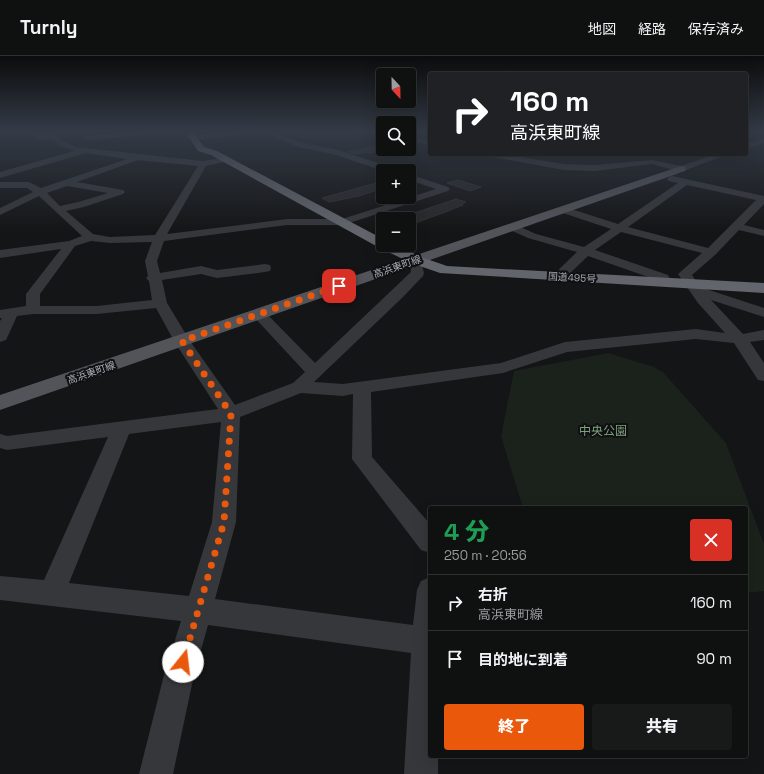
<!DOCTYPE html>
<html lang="ja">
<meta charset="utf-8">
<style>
body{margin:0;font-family:"Space Grotesk","Noto Sans JP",sans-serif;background:#181919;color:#f1f3f6;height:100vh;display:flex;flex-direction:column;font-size:15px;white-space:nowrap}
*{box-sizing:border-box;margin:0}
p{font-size:13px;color:#9b9d9f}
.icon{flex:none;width:22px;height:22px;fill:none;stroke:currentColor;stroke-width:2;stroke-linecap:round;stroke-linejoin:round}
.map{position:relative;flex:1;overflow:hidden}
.details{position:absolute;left:428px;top:450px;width:320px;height:252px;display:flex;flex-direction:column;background:#0f1010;border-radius:4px;box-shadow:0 4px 16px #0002,0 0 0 1px #2f3030}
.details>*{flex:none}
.guide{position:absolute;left:428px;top:16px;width:320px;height:84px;border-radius:4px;box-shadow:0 4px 16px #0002,0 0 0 1px #2f3030;background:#202124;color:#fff;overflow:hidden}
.needle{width:26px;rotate:158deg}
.controls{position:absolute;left:376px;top:12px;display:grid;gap:8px}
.controls a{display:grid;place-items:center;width:40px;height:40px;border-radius:4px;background:#0f1010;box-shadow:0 4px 16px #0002,0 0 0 1px #2f3030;font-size:20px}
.pin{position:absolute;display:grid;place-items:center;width:34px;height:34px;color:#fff;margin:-17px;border-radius:8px;box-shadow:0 2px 6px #0006}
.me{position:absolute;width:44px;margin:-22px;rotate:16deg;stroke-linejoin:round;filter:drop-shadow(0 0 3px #0008)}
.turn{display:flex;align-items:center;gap:14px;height:84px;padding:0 16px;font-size:18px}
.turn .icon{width:52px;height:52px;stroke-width:2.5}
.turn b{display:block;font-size:28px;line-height:34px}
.round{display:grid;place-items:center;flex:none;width:42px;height:42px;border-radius:4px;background:#181919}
.overview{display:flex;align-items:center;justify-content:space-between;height:68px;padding:0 16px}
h1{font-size:24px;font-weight:800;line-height:30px;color:#1e9e55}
.action{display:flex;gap:8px;margin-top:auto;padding:8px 16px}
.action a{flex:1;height:46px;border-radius:4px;background:#ea580c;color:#fff;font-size:16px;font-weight:800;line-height:46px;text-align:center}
.action a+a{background:#181919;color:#f1f3f6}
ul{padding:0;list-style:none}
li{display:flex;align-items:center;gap:12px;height:56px;padding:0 16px;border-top:1px solid #2f3030}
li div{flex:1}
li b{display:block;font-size:15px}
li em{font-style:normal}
header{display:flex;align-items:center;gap:24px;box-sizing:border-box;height:56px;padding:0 20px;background:#0f1010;border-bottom:1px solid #2f3030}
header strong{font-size:19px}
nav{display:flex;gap:22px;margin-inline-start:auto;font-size:14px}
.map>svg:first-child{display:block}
.green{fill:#1b211b}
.building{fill:#27282a;stroke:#2f2f32}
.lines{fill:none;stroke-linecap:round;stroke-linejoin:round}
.minor{fill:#36373b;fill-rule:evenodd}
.major{fill:#52545a;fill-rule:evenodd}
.highway{fill:#62656c;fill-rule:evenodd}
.route{stroke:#ea580c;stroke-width:7;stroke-dasharray:0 12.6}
.labels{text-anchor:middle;stroke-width:4;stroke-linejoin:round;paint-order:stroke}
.far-street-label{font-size:10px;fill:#a7acb6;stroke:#0f1011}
.park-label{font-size:12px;fill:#7fa07f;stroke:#0f1011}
</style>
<header>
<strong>Turnly</strong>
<nav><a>地図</a><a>経路</a><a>保存済み</a></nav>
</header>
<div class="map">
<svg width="764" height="718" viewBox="0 0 764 718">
<rect width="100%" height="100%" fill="#141516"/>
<!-- green -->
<path class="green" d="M608 297 654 311 663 316 726 387 764 488V535L746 537V452H523L501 380 514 315Z"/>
<!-- building -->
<path class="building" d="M300 79 359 80 358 82 299 81Z
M383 88 384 93 375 96 354 98 348 96Z
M458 124 481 131 470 135 447 127Z
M383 125V132L359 140 329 146 322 142Z
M456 143 466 146 461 148 463 149 450 154H451L418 166 409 168V163H396Z"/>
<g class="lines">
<!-- minor -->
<path class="minor" d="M0 75H16L13 77 0 78Z
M33 75H39L38 77 50 79 49 75H55C58 84 68 87 76 91L203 105 228 101V105L206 110 167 178 287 163H342L436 133 409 124V118L448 131 450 133 448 135 343 169H287L164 185 157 205 160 217 201 210 217 214 265 208 270 209 271 212 270 215 265 216 217 222 201 218 162 224 167 247 190 285 235 349 293 327 305 316 254 261 252 258 254 255 259 254 264 255 315 307 411 216 410 204 412 201H420L424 217 423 220 403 241 314 326 343 328 501 307 565 286 696 273 725 277 698 247 678 218 702 197 621 176 595 194 668 219 672 227 670 230H660L657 224 588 200 564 223H554L552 220 577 196 528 182 508 173 506 171 508 169H516L536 178 584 191 611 173 560 156 559 154 560 152H568L618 168 678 127 669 125 667 123 669 121 672 120 764 140V148L744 169 764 174V180L739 174 715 199 692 219 700 231 764 252V261L711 244 743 278 764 274V284L750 286 764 307V325L758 324 734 287 696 283 567 296 503 317 371 336 372 401 430 468V497L421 494 352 403 353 338 343 340 301 337 240 361 236 466 215 543 413 569 417 534 421 525 430 521V700H438V718H404L411 597 208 569 194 619 173 718H139L164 619 181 565 0 544V520L44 524 108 381 7 394 0 392V378L7 380 218 353 174 285 156 252 97 258H33L17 260 6 284 0 286V265L2 262H0V254L26 250V238L61 193 0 202V194L69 185 82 180 39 140 0 159V152L33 136 27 132H0V126H29L41 132 127 103 86 97 0 122V116L74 95 58 89 54 84 37 83 30 78ZM138 104 198 110 155 179 110 181 93 178 66 155 84 151 123 138 125 136 123 134 77 126ZM687 129 756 144 708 192 628 171ZM67 130 108 137 78 146 60 150 47 137ZM91 185 110 187 152 186 145 205 148 220 146 222 149 225 152 244 97 250H40V238L75 190ZM221 366 212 466 189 540 69 527 129 378Z
M149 75H174L171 77 86 84 82 82 86 80Z
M239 75H257L254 77 194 84 190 82 194 80Z
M259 75H268L304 87 338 94 396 113 397 115H384L333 98 299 91 260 76Z
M289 75H378L382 77 378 79 292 77Z
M409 80 430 85V89L409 84Z
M764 82V87L746 93V88Z
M483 98H501L564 108 595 109 652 104 681 110 716 98H728L681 116 652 108 595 115 564 114 487 100Z"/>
<!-- major -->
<path class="major" d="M681 110 685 111 686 113 685 115 0 354V339Z"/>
<!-- highway -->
<path class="highway" d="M185 75H193L204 91 217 95 383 183V189H396L421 201 447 210 764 227V237L440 217 411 207 378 191 211 99 198 95Z"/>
</g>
<!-- sky -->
<linearGradient id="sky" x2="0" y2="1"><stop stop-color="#0b0c0c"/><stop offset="0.43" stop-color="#343b47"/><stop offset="1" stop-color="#343b47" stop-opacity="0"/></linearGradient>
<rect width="764" height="175" fill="url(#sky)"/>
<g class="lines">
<!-- route -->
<path class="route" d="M183 606 224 466 231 358 182 285 339 230"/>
</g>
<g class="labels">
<!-- far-street labels -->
<g class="far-street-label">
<text transform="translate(397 210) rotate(-19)" y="4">高浜東町線</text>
<text transform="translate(572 221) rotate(3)" y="4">国道495号</text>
<text transform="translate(91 316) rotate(-19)" y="4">高浜東町線</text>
</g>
<!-- park labels -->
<g class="park-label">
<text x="603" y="379">中央公園</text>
</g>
</g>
</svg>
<div class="controls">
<a><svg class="needle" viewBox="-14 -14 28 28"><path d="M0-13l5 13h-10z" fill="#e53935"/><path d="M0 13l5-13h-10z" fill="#9b9d9f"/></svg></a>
<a><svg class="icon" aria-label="search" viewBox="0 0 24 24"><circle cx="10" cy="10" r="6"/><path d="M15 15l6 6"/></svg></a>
<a>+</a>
<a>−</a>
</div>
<div class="pin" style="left:339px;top:230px;background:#d93025"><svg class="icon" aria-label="arrive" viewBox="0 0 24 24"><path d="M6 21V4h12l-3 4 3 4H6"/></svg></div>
<svg class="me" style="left:183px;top:606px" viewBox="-20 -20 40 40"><circle r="19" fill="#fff"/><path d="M0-13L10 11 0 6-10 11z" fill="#ea580c"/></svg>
<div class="guide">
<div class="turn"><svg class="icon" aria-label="right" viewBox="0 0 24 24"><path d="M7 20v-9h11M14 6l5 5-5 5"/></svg><div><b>160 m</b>高浜東町線</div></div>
</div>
<section class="details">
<div class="overview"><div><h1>4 分</h1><p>250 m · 20:56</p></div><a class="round" style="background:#d93025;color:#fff"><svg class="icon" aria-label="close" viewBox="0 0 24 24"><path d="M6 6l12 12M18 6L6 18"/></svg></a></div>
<ul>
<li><svg class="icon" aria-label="right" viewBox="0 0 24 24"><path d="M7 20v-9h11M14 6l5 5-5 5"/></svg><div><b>右折</b><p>高浜東町線</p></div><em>160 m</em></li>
<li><svg class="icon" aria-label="arrive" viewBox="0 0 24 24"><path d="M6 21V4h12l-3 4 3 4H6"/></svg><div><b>目的地に到着</b></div><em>90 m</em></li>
</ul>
<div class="action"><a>終了</a><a>共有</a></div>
</section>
</div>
